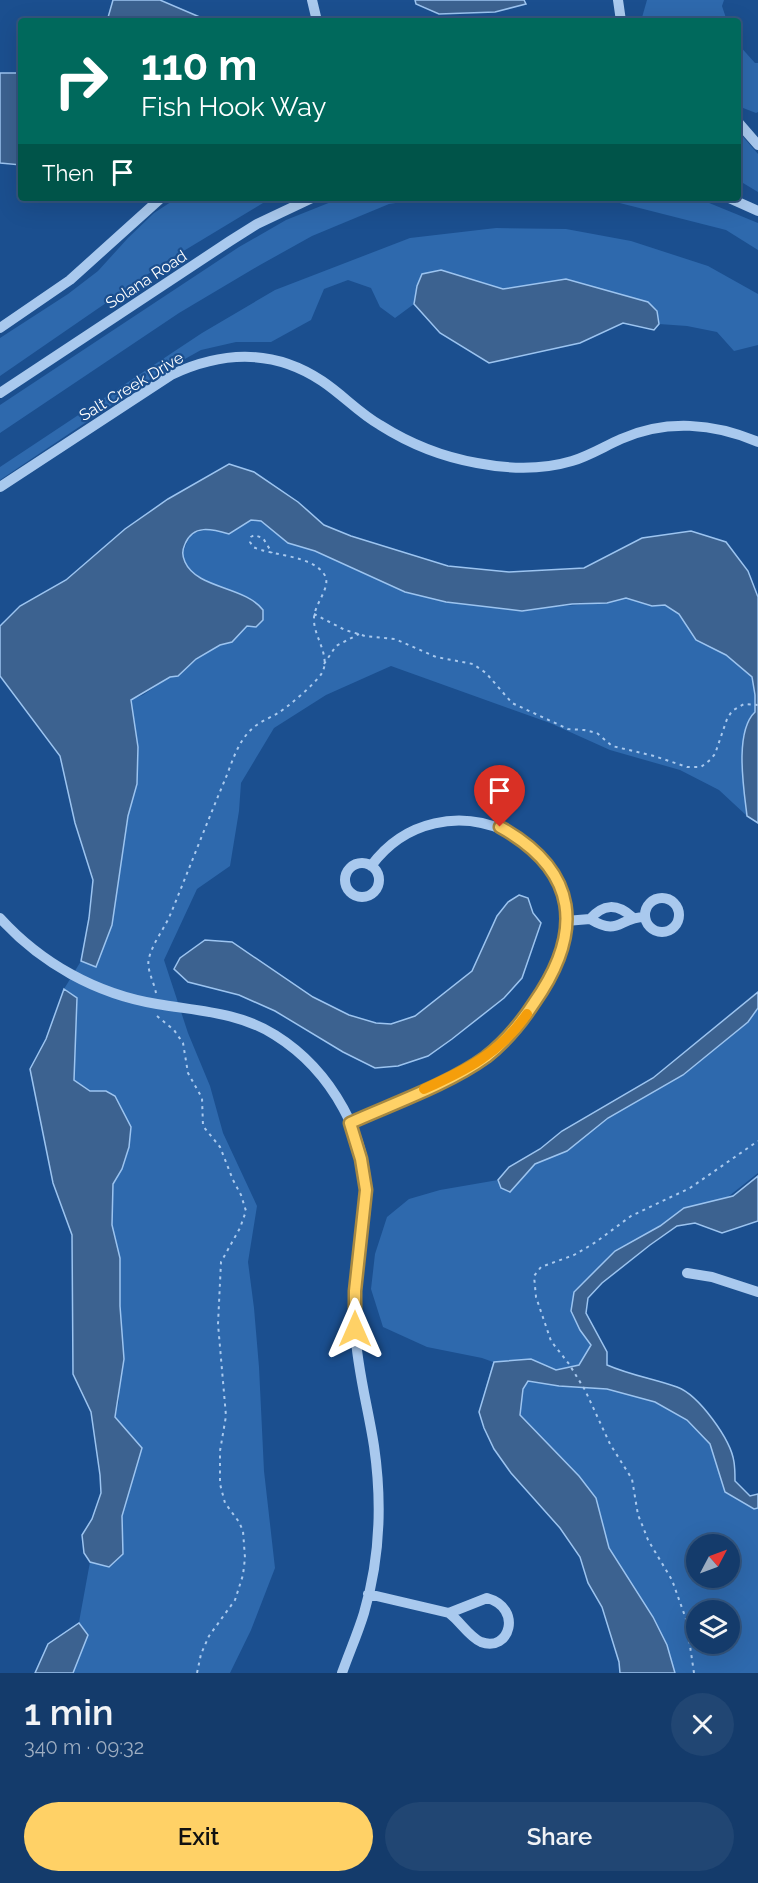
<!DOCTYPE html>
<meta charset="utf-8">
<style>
body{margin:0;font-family:Raleway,sans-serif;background:#214673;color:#f1f3f6;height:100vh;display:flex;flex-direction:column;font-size:22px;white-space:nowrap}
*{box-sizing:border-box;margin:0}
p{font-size:20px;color:#9dadc1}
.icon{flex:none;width:33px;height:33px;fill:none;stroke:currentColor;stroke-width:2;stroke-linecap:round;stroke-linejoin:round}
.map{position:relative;height:1673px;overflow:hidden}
.details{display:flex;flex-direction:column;background:#143b6b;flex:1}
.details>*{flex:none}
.guide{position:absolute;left:18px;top:18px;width:723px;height:183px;border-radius:6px;box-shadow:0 6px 24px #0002,0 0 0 2px #33557e;background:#00695c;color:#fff;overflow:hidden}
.needle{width:39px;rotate:49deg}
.tools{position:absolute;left:686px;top:1534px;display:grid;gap:12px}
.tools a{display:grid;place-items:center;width:54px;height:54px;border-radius:50%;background:#143b6b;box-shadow:0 6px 24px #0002,0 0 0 2px #33557e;font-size:30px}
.pin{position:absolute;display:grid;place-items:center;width:51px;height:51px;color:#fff;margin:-62px -26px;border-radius:50% 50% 50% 0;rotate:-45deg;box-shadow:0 0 6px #0007}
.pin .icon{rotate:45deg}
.me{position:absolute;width:66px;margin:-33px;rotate:0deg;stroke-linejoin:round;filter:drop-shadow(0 0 4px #0008)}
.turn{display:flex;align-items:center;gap:21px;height:126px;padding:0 24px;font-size:27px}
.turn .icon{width:78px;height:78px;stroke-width:2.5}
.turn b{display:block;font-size:42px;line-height:51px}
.then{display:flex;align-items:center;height:57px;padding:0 24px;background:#0003;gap:12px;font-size:22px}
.round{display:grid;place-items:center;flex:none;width:63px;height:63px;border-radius:32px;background:#214673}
.headline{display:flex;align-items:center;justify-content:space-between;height:102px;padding:0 24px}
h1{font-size:36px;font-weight:600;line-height:45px}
.cta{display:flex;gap:12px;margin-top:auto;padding:12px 24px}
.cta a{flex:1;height:69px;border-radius:36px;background:#ffd166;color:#111;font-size:24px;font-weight:600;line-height:69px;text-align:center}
.cta a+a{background:#214673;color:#f1f3f6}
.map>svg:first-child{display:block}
.green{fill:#2e69ad;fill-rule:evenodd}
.water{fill:#3c6290;stroke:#9cc4f0;stroke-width:1.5}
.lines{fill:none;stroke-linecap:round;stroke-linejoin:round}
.path{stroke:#a9c9ee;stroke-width:2;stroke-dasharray:3 4.5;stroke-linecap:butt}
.minor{stroke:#a9c9ee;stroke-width:10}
.route-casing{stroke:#a68842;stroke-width:15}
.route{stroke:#ffd166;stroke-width:10}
.slow{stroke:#f59e0b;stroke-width:10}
.labels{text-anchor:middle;stroke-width:4.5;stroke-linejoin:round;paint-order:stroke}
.street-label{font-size:16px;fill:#fff;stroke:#1b4f8f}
</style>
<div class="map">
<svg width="758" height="1673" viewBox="0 0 758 1673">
<rect width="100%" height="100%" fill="#1b4f8f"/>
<!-- green -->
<path class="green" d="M647 0H724L722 6 727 21H641Z
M738 44 755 63H758V112L756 113 738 106Z
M738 131 758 154V192L738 180Z
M177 198H276L263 203 167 261 0 376V338L68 294 98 271 128 238 154 213Z
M341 198H429L389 204 312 236 260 265 179 313 0 433V405L239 247 286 220Z
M600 198H697L758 223V250L726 230Z
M496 228 566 229 631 241 708 266 758 294V345L734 351 717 332 687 326 659 324 657 311 648 302 566 279 503 289 440 270 422 275 417 286 414 304 395 318 380 307 371 288 348 280 324 289 311 320 271 342H236L201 350 158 374 0 480V467L202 333 275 290 410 238Z
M251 520 261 521 288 543 315 551 405 592 548 607 607 603 626 598 652 606 665 605 679 614 696 640 726 655 752 677 758 678V823L747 816 719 790 680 770 610 750 550 723 391 666 326 695 274 728 241 783 239 811 230 866 197 889 164 960 188 1033 210 1086 223 1133 257 1206 248 1262 254 1308 259 1367 264 1471 275 1568 251 1630 230 1673H35L48 1644 79 1622 90 1562 109 1567 123 1554 122 1516 142 1448 115 1418 119 1401 120 1258 112 1225 113 1184 122 1169 129 1147 106 1091H91L74 1080 77 998 64 989 81 961 96 967 112 925 128 816 137 784 131 700 143 695 170 677 178 676 196 659 220 645 232 642 247 626 206 580 194 574 186 564 182 554 191 534 207 529H237Z
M758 992V1173L695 1223 677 1226 650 1245 602 1283 588 1298 586 1313 607 1352V1365C630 1375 654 1379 677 1387 699 1395 731 1440 734 1462 735 1468 735 1475 735 1481L750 1496 758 1494V1673H620L619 1662 602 1607 588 1583 580 1557 560 1528 511 1473 494 1449 484 1428 479 1412 493 1362 482 1358 427 1347 383 1327 371 1289 375 1254 387 1217 409 1199 440 1190 498 1180 509 1167 540 1149 562 1131 653 1078ZM696 1545H729V1578H696ZM696 1611H729V1644H696Z"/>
<!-- water -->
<path class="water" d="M113 0H160L209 21H107Z
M415 0H524L526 4 495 12 439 14 416 4Z
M0 73H21V165L0 163Z
M441 270 503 289 566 279 648 302 657 311 659 324 654 330 623 323 580 343 489 363 440 333 414 304 417 286 422 274Z
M229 464 254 472 298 502 324 525 351 536 448 566 509 572 584 568 642 538 691 531 726 542 748 571 758 597V823L747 816C744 790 734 732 755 712V695L752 677 726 655 696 640 679 614 665 605 652 606 626 598 607 603 572 604 522 611 446 602 405 592 315 551 288 543 261 521 251 520 229 534C212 529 193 524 185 544 182 551 182 555 185 562 197 589 245 586 263 610V620L256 627 247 626 232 642 220 645 196 659 178 676 170 677 131 700 138 747 137 784 128 816 112 925 96 967 81 961 89 918 93 880 75 823 60 756 0 676V626L20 606 66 580 125 529 168 499Z
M519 895 528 898 533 913 541 923 522 978 504 998 452 1039 428 1056 398 1066 375 1068 343 1052 275 1011 239 995 188 982 174 969 180 958 205 940 232 942 313 997 349 1015 376 1023 391 1024 415 1016 472 971 497 916 508 902Z
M64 989 77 998 74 1080 90 1091H106L115 1096 131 1127 129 1147 122 1169 113 1184 112 1225 120 1258V1306L124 1359 115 1417 142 1448 122 1516 123 1554 109 1567 90 1562 84 1553 82 1535 92 1519 101 1493 100 1475 91 1412 73 1374 72 1235 53 1183 30 1069 46 1039Z
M758 992V1008L748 1022 683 1075 608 1118 567 1151 535 1164 510 1192 501 1188 498 1180 509 1167 540 1149 562 1131 653 1078Z
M758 1176V1221L722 1233 695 1223 677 1226 650 1245 602 1283 588 1298 586 1313 607 1352V1365C630 1375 654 1379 677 1387 699 1395 731 1440 734 1462 735 1468 735 1475 735 1481L750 1496 758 1494V1508L754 1509 725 1492 710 1444 687 1420 655 1402 607 1389 559 1386 528 1381 523 1389 520 1415 579 1476 596 1498 609 1548 653 1617 667 1645 675 1673H620L619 1662 602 1607 588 1583 580 1557 560 1528 511 1473 494 1449 484 1428 479 1412 494 1362 531 1359 556 1370 579 1365 591 1345 580 1330 571 1311 574 1292 615 1251 660 1226 684 1208 733 1196Z
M79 1623 88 1635 73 1673H35L48 1644Z"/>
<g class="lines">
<!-- path -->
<path class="path" d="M314 614 345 630 365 636 395 639 436 657 473 664 486 673 512 703 568 729 584 730 597 733 612 746 654 756 687 767H701L710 760 715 754 727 719 732 711 744 704 758 705
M324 664 336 646 359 634
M156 993C154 982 146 969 149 958 153 942 165 928 171 913 189 869 206 825 224 782 231 766 236 746 248 733 256 723 268 719 278 713 288 707 316 683 322 673 331 656 314 637 314 620 313 604 333 587 324 574 311 555 273 556 253 547L250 542 251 537 254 535 263 538 272 553
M157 1016 174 1030 183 1043 188 1073 202 1098 203 1126 220 1147 233 1180 241 1195 246 1211 240 1228 221 1262 218 1324 226 1416 220 1451V1484L225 1503 239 1522 243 1531 245 1558 243 1575 235 1600 209 1636 201 1654 197 1673
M694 1673 686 1619 672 1580 648 1540 643 1527 638 1515 632 1479 610 1444 585 1390 569 1364 551 1341 536 1297 534 1276 541 1267 574 1255 596 1242 631 1216 690 1188 758 1141"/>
<!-- minor -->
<path class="minor" d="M312 0 317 21
M618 0 621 21
M738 122 758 145
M729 198 758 211
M0 328 70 280 161 198
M0 393 230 241 257 224 312 198
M0 487 171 375C222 351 274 349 322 381 343 395 359 413 380 425 410 444 443 457 477 463 508 469 542 470 572 461 589 456 605 446 621 439 666 419 714 423 758 442
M345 880a17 17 0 1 1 34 0a17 17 0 1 1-34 0Z
M645 915a17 17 0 1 1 34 0a17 17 0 1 1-34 0Z
M0 918C41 963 96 994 157 1004 198 1011 239 1012 275 1035 331 1070 371 1139 366 1206 365 1224 360 1242 358 1260 354 1283 354 1306 355 1329 357 1369 368 1407 374 1446 382 1501 380 1559 364 1613 358 1633 349 1653 342 1673
M590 919C620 937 618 917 645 917
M590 919C603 904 617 903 632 917
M566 921 590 919
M350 1123C392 1104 448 1084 485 1057 506 1042 522 1021 537 1000 547 985 558 969 562 951 593 838 441 771 371 866
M687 1273 712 1277 758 1292
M368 1594 449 1613C460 1621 469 1637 481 1642 510 1653 523 1608 487 1598L449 1613"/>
</g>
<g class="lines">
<defs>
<path id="route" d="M355 1329V1291L366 1190 361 1159 350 1123C392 1104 449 1084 486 1057 505 1042 521 1023 534 1003 584 932 579 871 500 827"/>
</defs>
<!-- route casing -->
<use href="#route" class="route-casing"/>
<!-- route -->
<use href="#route" class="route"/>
<!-- slow -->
<path class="slow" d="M424 1089C466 1070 500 1053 527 1014"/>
</g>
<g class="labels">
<!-- street labels -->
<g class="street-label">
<text transform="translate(146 279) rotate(-33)" y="6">Solana Road</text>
<text transform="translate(131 386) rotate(-31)" y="6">Salt Creek Drive</text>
</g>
</g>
</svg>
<div class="tools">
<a><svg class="needle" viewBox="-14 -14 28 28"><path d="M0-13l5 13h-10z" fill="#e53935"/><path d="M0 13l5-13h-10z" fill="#9dadc1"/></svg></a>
<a><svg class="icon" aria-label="layers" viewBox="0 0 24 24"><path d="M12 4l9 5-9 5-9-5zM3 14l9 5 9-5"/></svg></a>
</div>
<div class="pin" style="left:500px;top:827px;background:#d93025"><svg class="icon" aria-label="arrive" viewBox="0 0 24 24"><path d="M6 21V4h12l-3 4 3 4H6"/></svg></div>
<svg class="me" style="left:355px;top:1329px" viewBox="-20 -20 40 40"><path d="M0-17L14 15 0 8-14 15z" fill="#ffd166" stroke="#fff" stroke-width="4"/></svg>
<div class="guide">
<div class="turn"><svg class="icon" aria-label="right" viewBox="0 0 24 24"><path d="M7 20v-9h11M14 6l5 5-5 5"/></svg><div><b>110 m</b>Fish Hook Way</div></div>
<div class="then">Then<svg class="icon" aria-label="arrive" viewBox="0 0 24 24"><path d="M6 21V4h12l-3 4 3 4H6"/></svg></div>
</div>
</div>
<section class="details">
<div class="headline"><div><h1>1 min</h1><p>340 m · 09:32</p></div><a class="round"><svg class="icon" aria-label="close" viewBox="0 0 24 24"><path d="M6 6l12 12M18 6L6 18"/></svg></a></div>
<div class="cta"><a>Exit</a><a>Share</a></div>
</section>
